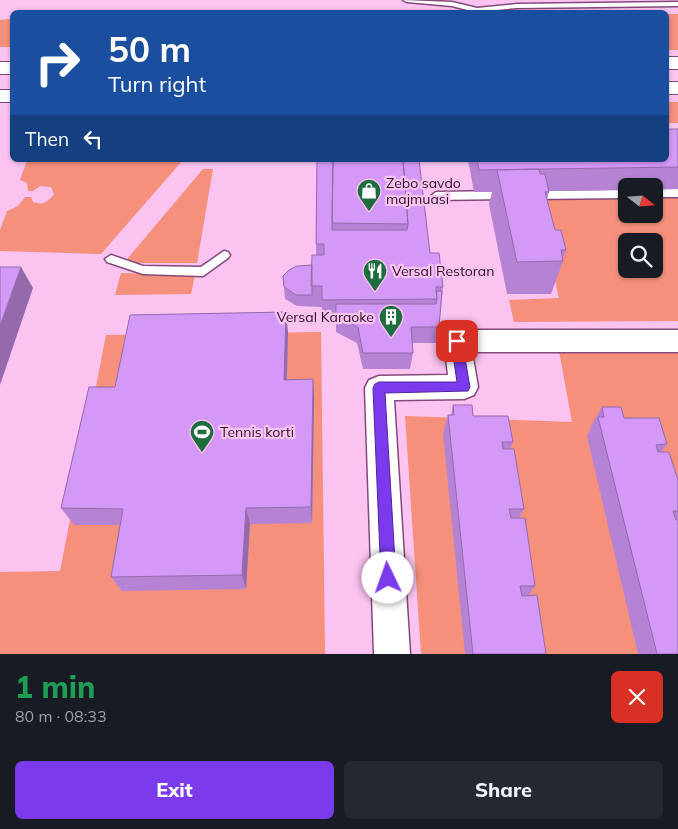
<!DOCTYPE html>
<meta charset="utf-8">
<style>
body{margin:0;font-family:Mulish,sans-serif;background:#242831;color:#f1f3f6;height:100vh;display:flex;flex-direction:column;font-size:19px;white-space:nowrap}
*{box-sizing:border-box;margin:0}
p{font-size:16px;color:#9ea1a6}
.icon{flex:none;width:28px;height:28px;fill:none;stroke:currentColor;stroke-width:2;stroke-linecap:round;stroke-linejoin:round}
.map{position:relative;height:654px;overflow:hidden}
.side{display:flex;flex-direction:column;background:#171b24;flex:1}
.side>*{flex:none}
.guide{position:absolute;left:10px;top:10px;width:659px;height:152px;border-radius:8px;box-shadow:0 1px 4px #0004;background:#1a4fa0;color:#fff;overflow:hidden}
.needle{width:32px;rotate:107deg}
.buttons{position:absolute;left:618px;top:178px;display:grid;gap:10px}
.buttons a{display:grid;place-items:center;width:45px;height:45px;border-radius:8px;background:#171b24;box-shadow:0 1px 4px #0004;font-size:25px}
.pin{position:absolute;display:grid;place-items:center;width:42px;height:42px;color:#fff;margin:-21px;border-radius:10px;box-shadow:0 2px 8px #0006}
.me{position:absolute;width:55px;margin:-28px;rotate:357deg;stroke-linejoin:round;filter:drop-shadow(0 0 4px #0008)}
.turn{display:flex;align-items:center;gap:18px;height:105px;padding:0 15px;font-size:22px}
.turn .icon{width:65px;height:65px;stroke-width:2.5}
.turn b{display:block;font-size:35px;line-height:42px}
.then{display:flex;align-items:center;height:48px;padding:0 15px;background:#0003;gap:10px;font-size:19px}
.round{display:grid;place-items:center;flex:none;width:52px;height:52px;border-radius:8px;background:#242831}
.head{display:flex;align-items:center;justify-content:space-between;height:85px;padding:0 15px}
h1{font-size:30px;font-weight:800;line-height:38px;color:#1e9e55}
.cta{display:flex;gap:10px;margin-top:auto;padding:10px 15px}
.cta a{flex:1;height:58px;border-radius:8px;background:#7c3aed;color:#fff;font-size:20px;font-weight:800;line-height:58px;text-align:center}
.cta a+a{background:#242831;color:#f1f3f6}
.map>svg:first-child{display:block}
.green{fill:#f4907b;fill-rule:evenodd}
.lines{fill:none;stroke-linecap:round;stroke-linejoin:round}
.service-casing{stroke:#84497b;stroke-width:3}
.minor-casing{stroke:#84497b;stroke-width:3}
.primary-casing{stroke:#84497b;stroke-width:2}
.service{fill:#fff;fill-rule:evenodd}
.minor{fill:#fff;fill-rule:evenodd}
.primary{fill:#fff;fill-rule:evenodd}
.wall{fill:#b683d4}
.shaded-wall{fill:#946aac}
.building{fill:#d498f6;stroke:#946aac}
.route{fill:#7c3aed;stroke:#51269a}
.labels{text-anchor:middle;stroke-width:4.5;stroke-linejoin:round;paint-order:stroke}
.poi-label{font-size:14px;fill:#281025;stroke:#fbc4f0;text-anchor:start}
</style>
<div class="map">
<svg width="678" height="654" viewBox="0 0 678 654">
<rect width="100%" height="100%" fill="#fbc4f0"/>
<!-- green -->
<path class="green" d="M666 14H678V50H666Z
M12 19V47H0V20Z
M666 102H678V123H666Z
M27 160H183L101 254 0 251V230L7 211 18 206 25 197H31L33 202C42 206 49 201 54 194L51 187 40 186 33 191H28L27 183 20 180Z
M203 169H213L197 263H126L128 258Z
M654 198H678V321L514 322 509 300 559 298 536 200 626 199V214H654ZM626 241H654V269H626Z
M121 273 195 275 191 294 115 295Z
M321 332 325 654H0V572L60 571 106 335Z
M678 350V654H421L405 416 572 422 559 351Z"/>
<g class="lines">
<defs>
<path id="service" d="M403 0 452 2 477 8 517 4 678 2V6L517 8 475 12 452 6 407 2Z
M654 189H678V197H654Z
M626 190V198L531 199 526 195 531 191Z
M506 191 511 195 506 199 436 200 431 196 436 192Z
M224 251 228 252 230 255 228 258 203 276 143 274 107 262 105 259 111 255 143 266 201 267Z"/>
<path id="minor" d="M457 330H678V352H472L478 387 474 395 464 399 394 400 410 654H374L365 388 369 380 379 376 448 375 444 341 448 333Z"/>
<path id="primary" d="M666 57H678V69H666Z
M0 62H12V74H0Z
M666 82H678V94H666Z
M0 90H12V102H0Z"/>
</defs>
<!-- service casing -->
<use href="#service" class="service-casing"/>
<!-- minor casing -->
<use href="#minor" class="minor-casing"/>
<!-- primary casing -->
<use href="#primary" class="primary-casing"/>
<!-- service -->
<use href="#service" class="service"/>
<!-- minor -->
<use href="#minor" class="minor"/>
<!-- primary -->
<use href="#primary" class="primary"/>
</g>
<!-- wall -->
<path class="wall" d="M678 129V189L654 190V186H626V190L549 191 547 200 555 230 566 250 563 259V261L551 294H507L489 204 492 192H474L468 160H666Z
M317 160H419L430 253 443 287 439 327 436 343H412L413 353 410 369H363L357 343 336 332V320H322V307L297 306 285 299 283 276 312 265 316 255Z
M286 312 288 333 287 380 313 379 314 399 312 523 250 524 246 589 122 591 111 577 120 525H74L61 508Z
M453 405 473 416 513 442 510 449 524 509 519 518 535 586 528 596 546 654H465L443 434 448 415H451Z
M602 407 624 418 667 444 661 452 678 480V654H638L587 436 591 428V426Z"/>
<!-- shaded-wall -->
<path class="shaded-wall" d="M21 267 33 288 0 385V326Z
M286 312 288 333 286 399 284 380Z
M313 379 314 399 312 523 311 507Z
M246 508 250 524 246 589 242 575Z"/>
<!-- building -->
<path class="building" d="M666 129H678V167L479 170 477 160H666Z
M317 160H333L332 230H407L408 224 403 160H419L430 253H439L443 287H436L437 299 322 300V286H311L312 255H324V244H316Z
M333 160H403L408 224 332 223Z
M539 169 540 174H545L549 192H545L555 230H561L566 250H561L563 261 517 262 497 170Z
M312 265V295H296L284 287 283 276 289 270 297 266Z
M0 267H21L0 326Z
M436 291H442L439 327H411L413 353H363L358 327 336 316V304H436L437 299Z
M286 312 284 380 313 379 311 507 246 508 242 575 111 577 123 509 61 508 89 387H115L130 315Z
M453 405H472L473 416H508L513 442H502L503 449H514L524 509H509L511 518H525L535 586H520L522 596 537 595 546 654H473L448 415H454Z
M602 407H621L624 418H659L667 444 656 445 658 452H669L678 480V511H673L676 520H678V654H657L598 417H604Z"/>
<!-- route -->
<path class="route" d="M457 337 461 338 462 341 470 387 468 391 385 393 396 578 394 583 388 585 383 583 381 578 373 388 375 384 379 382H457L451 341 453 338Z"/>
<!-- icons -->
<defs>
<symbol id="shop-pin" viewBox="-11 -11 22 30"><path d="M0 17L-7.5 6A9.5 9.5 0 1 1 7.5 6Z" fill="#1d6d3e" stroke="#fbc4f0"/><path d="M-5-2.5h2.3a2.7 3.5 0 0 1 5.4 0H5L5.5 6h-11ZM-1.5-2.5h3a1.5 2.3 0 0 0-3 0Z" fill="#fff"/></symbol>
<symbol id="restaurant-pin" viewBox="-11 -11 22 30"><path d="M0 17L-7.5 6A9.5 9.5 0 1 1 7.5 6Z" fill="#1d6d3e" stroke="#fbc4f0"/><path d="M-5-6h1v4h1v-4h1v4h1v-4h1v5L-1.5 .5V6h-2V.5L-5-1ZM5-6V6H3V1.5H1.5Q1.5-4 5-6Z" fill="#fff"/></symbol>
<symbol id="building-pin" viewBox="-11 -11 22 30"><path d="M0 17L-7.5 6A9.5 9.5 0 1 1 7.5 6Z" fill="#1d6d3e" stroke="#fbc4f0"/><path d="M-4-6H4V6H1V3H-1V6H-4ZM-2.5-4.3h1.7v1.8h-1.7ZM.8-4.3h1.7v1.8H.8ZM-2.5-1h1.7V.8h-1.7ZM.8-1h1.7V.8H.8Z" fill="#fff"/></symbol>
<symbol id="stadium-pin" viewBox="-11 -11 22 30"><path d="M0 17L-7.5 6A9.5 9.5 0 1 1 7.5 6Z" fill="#1d6d3e" stroke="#fbc4f0"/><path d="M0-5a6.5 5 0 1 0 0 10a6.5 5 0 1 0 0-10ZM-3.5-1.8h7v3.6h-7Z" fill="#fff"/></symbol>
</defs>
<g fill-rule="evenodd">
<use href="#shop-pin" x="355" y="177" width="28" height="38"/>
<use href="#restaurant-pin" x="361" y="257" width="28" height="38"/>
<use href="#building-pin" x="377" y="303" width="28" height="38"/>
<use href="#stadium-pin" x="188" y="418" width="28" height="38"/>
</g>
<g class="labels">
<!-- poi labels -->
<g class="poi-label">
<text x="386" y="188">Zebo savdo<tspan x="386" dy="16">majmuasi</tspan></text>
<text x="392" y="276">Versal Restoran</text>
<text x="374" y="322" text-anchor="end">Versal Karaoke</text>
<text x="220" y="437">Tennis korti</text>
</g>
</g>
</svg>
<div class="buttons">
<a><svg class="needle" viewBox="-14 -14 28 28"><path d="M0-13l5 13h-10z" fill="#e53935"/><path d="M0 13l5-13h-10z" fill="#9ea1a6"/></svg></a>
<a><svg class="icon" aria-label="search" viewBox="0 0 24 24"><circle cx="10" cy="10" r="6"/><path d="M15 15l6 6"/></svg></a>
</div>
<div class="pin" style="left:457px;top:341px;background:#d93025"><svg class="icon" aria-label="arrive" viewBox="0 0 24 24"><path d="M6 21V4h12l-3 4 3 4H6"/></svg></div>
<svg class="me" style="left:388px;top:578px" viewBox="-20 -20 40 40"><circle r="19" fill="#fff"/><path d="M0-13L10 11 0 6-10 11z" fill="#7c3aed"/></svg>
<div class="guide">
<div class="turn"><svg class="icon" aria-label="right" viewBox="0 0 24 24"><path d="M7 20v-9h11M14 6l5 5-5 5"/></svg><div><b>50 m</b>Turn right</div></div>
<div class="then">Then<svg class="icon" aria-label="left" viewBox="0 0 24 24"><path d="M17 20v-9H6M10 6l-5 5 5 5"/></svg></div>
</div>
</div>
<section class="side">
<div class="head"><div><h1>1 min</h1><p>80 m · 08:33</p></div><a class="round" style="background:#d93025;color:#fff"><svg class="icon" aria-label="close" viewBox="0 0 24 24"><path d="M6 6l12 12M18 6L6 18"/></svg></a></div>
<div class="cta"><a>Exit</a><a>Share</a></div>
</section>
